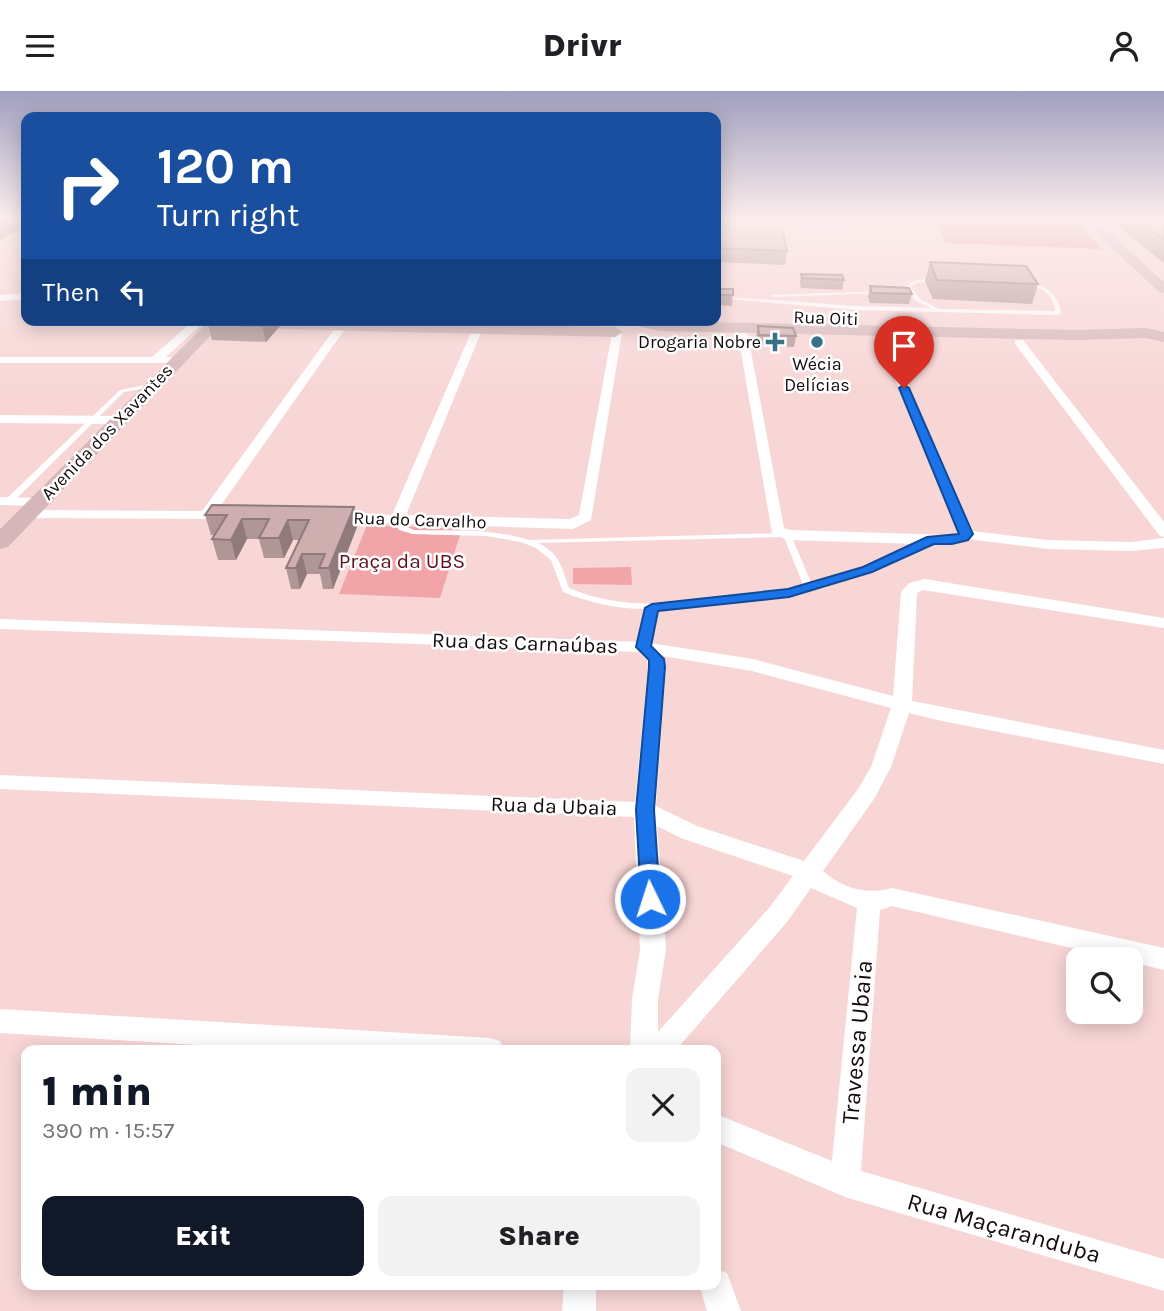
<!DOCTYPE html>
<meta charset="utf-8">
<style>
body{margin:0;font-family:Karla,sans-serif;background:#f2f2f2;color:#202124;height:100vh;display:flex;flex-direction:column;font-size:26px;white-space:nowrap}
*{box-sizing:border-box;margin:0}
p{font-size:23px;color:#757577}
.icon{flex:none;width:38px;height:38px;fill:none;stroke:currentColor;stroke-width:2;stroke-linecap:round;stroke-linejoin:round}
.map{position:relative;flex:1;overflow:hidden}
.sheet{position:absolute;left:21px;top:954px;width:700px;height:245px;display:flex;flex-direction:column;background:#fff;border-radius:14px;box-shadow:0 4px 18px #0003}
.sheet>*{flex:none}
.hud{position:absolute;left:21px;top:21px;width:700px;height:214px;border-radius:14px;box-shadow:0 4px 18px #0003;background:#1a4fa0;color:#fff;overflow:hidden}
.buttons{position:absolute;left:1066px;top:856px;display:grid;gap:14px}
.buttons a{display:grid;place-items:center;width:77px;height:77px;border-radius:14px;background:#fff;box-shadow:0 4px 18px #0003;font-size:35px}
.pin{position:absolute;display:grid;place-items:center;width:60px;height:60px;color:#fff;margin:-72px -30px;border-radius:50% 50% 50% 0;rotate:-45deg;box-shadow:0 0 7px #0007}
.pin .icon{rotate:45deg}
.me{position:absolute;width:77px;margin:-38px;rotate:356deg;stroke-linejoin:round;filter:drop-shadow(0 0 5px #0008)}
.turn{display:flex;align-items:center;gap:24px;height:147px;padding:0 21px;font-size:32px}
.turn .icon{width:91px;height:91px;stroke-width:2.5}
.turn b{display:block;font-size:49px;line-height:60px}
.then{display:flex;align-items:center;height:66px;padding:0 21px;background:#0003;gap:14px;font-size:26px}
.round{display:grid;place-items:center;flex:none;width:74px;height:74px;border-radius:14px;background:#f2f2f2}
.summary{display:flex;align-items:center;justify-content:space-between;height:119px;padding:0 21px}
h1{font-size:42px;font-weight:800;line-height:52px;color:#111827}
.cta{display:flex;gap:14px;margin-top:auto;padding:14px 21px}
.cta a{flex:1;height:80px;border-radius:14px;background:#111827;color:#fff;font-size:28px;font-weight:800;line-height:80px;text-align:center}
.cta a+a{background:#f2f2f2;color:#202124}
header{display:flex;justify-content:space-between;align-items:center;height:91px;padding:0 21px;background:#fff;font-size:32px;font-weight:800}
.map>svg:first-child{display:block}
.green{fill:#f2a5a8}
.forest{fill:#e58e91}
.lines{fill:none;stroke-linecap:round;stroke-linejoin:round}
.lane{fill:#fff;fill-rule:evenodd}
.street{fill:#fff;fill-rule:evenodd}
.secondary{fill:#d5b7b9;fill-rule:evenodd}
.wall{fill:#b19696}
.shaded-wall{fill:#907a7a}
.building{fill:#ceaeae;stroke:#907a7a;stroke-width:2}
.route{fill:#1a73e8;stroke:#114b97;stroke-width:2}
.poi-dot{fill:#367189;stroke:#fff;stroke-width:2.5}
.labels{text-anchor:middle;stroke-width:5;stroke-linejoin:round;paint-order:stroke}
.far-street-label{font-size:18px;fill:#140a0a;stroke:#fff}
.far-poi-label{font-size:18px;fill:#140a0a;stroke:#fff;text-anchor:end}
.park-label{font-size:21px;fill:#5f121e;stroke:#fff}
.street-label{font-size:21px;fill:#140a0a;stroke:#fff}
.near-street-label{font-size:24px;fill:#140a0a;stroke:#fff}
</style>
<header><svg class="icon" aria-label="menu" viewBox="0 0 24 24"><path d="M4 6h16M4 12h16M4 18h16"/></svg>Drivr<svg class="icon" aria-label="person" viewBox="0 0 24 24"><circle cx="12" cy="8" r="4"/><path d="M4 21q1-7 8-7t8 7"/></svg></header>
<div class="map">
<svg width="1164" height="1220" viewBox="0 0 1164 1220">
<rect width="100%" height="100%" fill="#f8d6d6"/>
<!-- green -->
<path class="green" d="M367 434 462 438 440 507 339 503Z
M631 476 632 494 573 493V477Z"/>
<!-- forest -->
<path class="forest" d="M932 127H1058L1061 130 1079 131 1101 158 946 152Z"/>
<g class="lines">
<!-- lane -->
<path class="lane" d="M799 127H803L804 130 814 137 844 140 842 141C827 140 806 143 799 127Z
M937 186 939 188 916 192 911 196 920 208 939 218 1055 220C1053 202 1040 195 1023 192L1025 190C1043 193 1059 202 1061 222L1058 224 856 219 716 207V205L856 215 931 217 916 210 906 196 913 190Z
M880 200 882 202 773 206 771 205 773 204Z
M434 229H488L486 231H438L431 239H427V237Z
M536 229H541L553 240 548 241Z
M151 293 154 295 153 296 124 301 12 412H6V408L120 299Z
M394 427H400L405 435 414 439C452 440 492 437 529 449L787 442 791 444 812 494 856 480 929 447H935L936 449 874 479 850 488 821 497 755 508 656 518 648 556 644 559 640 556 647 518C617 518 591 512 563 501L551 469 536 457 521 451 486 445 413 443 399 439 393 429ZM784 446 804 496C774 502 744 505 713 508 661 513 619 518 569 497 561 476 561 463 538 452Z"/>
<!-- street -->
<path class="street" d="M26 202V208L0 210V204Z
M194 229H206L166 266 181 267 183 269 177 272H0V266H152Z
M338 233 347 235 217 420 236 422 238 425 236 428 28 427 21 423 28 419 202 420Z
M477 236 482 239 406 424 570 428 579 424 612 242 617 239 622 242 591 429 573 438 326 430 324 427 331 423 392 424 472 239Z
M743 241 748 244 784 437 790 439 950 444 958 441 878 248 883 245 888 248 973 440 1048 449 1131 451 1164 447V457L1131 460 1048 458 968 448 952 454 787 449 772 442 738 244Z
M1015 249H1023L1164 431V446L1159 444 1015 253Z
M0 324 118 325 124 329 118 333 0 332Z
M0 406 39 407 46 411 39 415 0 414Z
M925 488 1164 527V537L923 499 917 502 912 610 1164 659V673L942 630 909 622 891 676 874 708 823 780C843 798 867 804 892 797L1164 857V879L1130 871V868H1118L892 815 880 819 861 1080 1164 1168V1200L845 1106 716 1051V1023L832 1070 857 817 811 797 787 831 676 959H630L632 908 640 859 634 726 0 698V684L635 711 648 575 647 569 639 561 0 538V528L644 551 753 568 893 605 901 501 909 492ZM663 565 752 580 891 617 871 676 858 698 804 770 697 735 656 715 666 575ZM657 735 681 747 793 785 769 817 658 941V908L666 859Z
M0 918 490 947 500 950 504 959H283L0 942Z
M716 1178 727 1182 741 1220H707L699 1194H716Z
M564 1194H596V1220H562Z"/>
<!-- secondary -->
<path class="secondary" d="M1080 127H1093L1164 191V202L1159 201Z
M221 229 615 236 623 241 615 246 229 237 216 239 8 456 0 458V438L206 233Z
M621 229 1075 239 1146 237 1164 241V251L1146 247 1075 249 660 240 623 232Z"/>
</g>
<!-- wall -->
<path class="wall" d="M716 127 787 160 785 174 716 171Z
M872 127H922L920 135 874 133Z
M1107 127H1164V172Z
M930 171 1038 193 1032 213 933 208 925 190Z
M801 183 844 189 842 199 801 197 800 192Z
M870 195 912 203 909 213 870 212 868 206Z
M716 198H733L732 215 716 214Z
M212 229H279L280 235 266 251 212 249 208 233Z
M758 235 796 245 794 256 758 255 756 246Z
M354 416 357 436 333 498H323L320 483H307L300 498H291L286 477 299 449H293L284 467H264L259 448H247L236 469H218L212 448 215 444H211L205 424Z"/>
<!-- shaded-wall -->
<path class="shaded-wall" d="M2 127H26V134L0 149V128Z
M268 229H279L280 235 266 251 262 235Z
M354 416 357 436 333 498 329 477Z
M242 428 247 448 236 469 231 449Z
M288 429 293 449 284 467 279 447Z
M302 463 307 483 300 498 296 477Z"/>
<!-- building -->
<path class="building" d="M716 127H780L787 160 716 157Z
M1135 127H1164V149Z
M930 171 1026 175 1038 193 937 189Z
M801 183 842 184 844 189 802 187Z
M870 195 909 197 912 203 872 202Z
M716 198H733V204H716Z
M212 229H268L262 235 208 233Z
M758 235 793 237 796 245 759 244Z
M212 414 354 416 329 477H319L325 463H302L296 477H286L309 429H288L279 447H259L269 428H242L231 449 212 448 227 424H205Z"/>
<!-- sky -->
<linearGradient id="sky" x2="0" y2="1"><stop stop-color="#a09fbf"/><stop offset="0.43" stop-color="#fceded"/><stop offset="1" stop-color="#fceded" stop-opacity="0"/></linearGradient>
<rect width="1164" height="298" fill="url(#sky)"/>
<!-- route -->
<path class="route" d="M904 294 909 297 973 443 968 449 952 453H934L872 481 789 506 658 520 651 555 664 568 665 576 654 719 660 808 657 813 650 816 644 813 641 808 636 719 649 576V569L636 556 645 517 652 513 788 498 863 476 927 446 959 443 899 297Z"/>
<!-- markers -->
<g class="poi-dot">
<path d="M771.5 240.5h7v7h7v7h-7v7h-7v-7h-7v-7h7z"/>
<circle cx="817" cy="251" r="7"/>
</g>
<g class="labels">
<!-- far-street labels -->
<g class="far-street-label">
<text transform="translate(826 227) rotate(2)" y="6">Rua Oiti</text>
<text transform="translate(107 341) rotate(-46)" y="6">Avenida dos Xavantes</text>
<text transform="translate(420 429) rotate(2)" y="6">Rua do Carvalho</text>
</g>
<!-- far-poi labels -->
<g class="far-poi-label">
<text x="761" y="257">Drogaria Nobre</text>
<text x="817" y="279" text-anchor="middle">Wécia<tspan x="817" dy="21">Delícias</tspan></text>
</g>
<!-- park labels -->
<g class="park-label">
<text x="402" y="477">Praça da UBS</text>
</g>
<!-- street labels -->
<g class="street-label">
<text transform="translate(525 552) rotate(2)" y="7">Rua das Carnaúbas</text>
<text transform="translate(554 715) rotate(2)" y="7">Rua da Ubaia</text>
</g>
<!-- near-street labels -->
<g class="near-street-label">
<text transform="translate(857 951) rotate(-85)" y="8">Travessa Ubaia</text>
<text transform="translate(1004 1137) rotate(16)" y="8">Rua Maçaranduba</text>
</g>
</g>
</svg>
<div class="buttons">
<a><svg class="icon" aria-label="search" viewBox="0 0 24 24"><circle cx="10" cy="10" r="6"/><path d="M15 15l6 6"/></svg></a>
</div>
<div class="pin" style="left:904px;top:297px;background:#d93025"><svg class="icon" aria-label="arrive" viewBox="0 0 24 24"><path d="M6 21V4h12l-3 4 3 4H6"/></svg></div>
<svg class="me" style="left:650px;top:808px" viewBox="-20 -20 40 40"><circle r="17" fill="#1a73e8" stroke="#fff" stroke-width="3"/><path d="M0-11L8 9 0 5-8 9z" fill="#fff"/></svg>
<div class="hud">
<div class="turn"><svg class="icon" aria-label="right" viewBox="0 0 24 24"><path d="M7 20v-9h11M14 6l5 5-5 5"/></svg><div><b>120 m</b>Turn right</div></div>
<div class="then">Then<svg class="icon" aria-label="left" viewBox="0 0 24 24"><path d="M17 20v-9H6M10 6l-5 5 5 5"/></svg></div>
</div>
<section class="sheet">
<div class="summary"><div><h1>1 min</h1><p>390 m · 15:57</p></div><a class="round"><svg class="icon" aria-label="close" viewBox="0 0 24 24"><path d="M6 6l12 12M18 6L6 18"/></svg></a></div>
<div class="cta"><a>Exit</a><a>Share</a></div>
</section>
</div>
